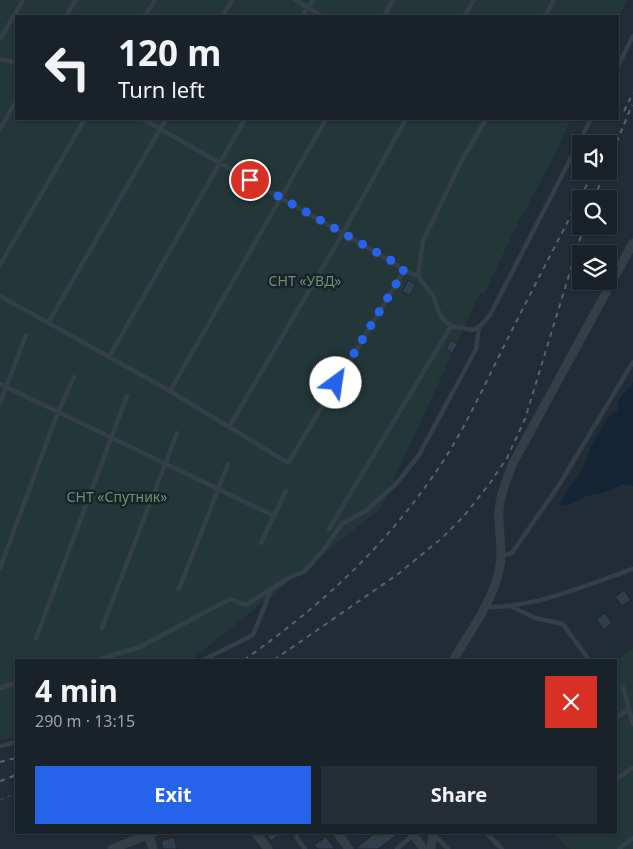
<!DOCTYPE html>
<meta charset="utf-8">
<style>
body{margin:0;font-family:"Noto Sans",sans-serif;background:#262e35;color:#f1f3f6;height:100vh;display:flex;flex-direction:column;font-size:19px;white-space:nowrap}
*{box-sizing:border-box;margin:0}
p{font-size:16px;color:#9fa3a8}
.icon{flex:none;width:28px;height:28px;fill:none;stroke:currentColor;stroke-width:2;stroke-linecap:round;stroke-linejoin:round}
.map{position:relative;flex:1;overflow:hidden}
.panel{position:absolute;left:15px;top:659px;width:602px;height:175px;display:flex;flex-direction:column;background:#192129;border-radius:0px;box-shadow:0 1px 4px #0004,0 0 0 1px #373e46}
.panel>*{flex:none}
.top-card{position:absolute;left:15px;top:15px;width:604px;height:105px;border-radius:0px;box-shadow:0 1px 4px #0004,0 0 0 1px #373e46;background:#192129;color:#f1f3f6;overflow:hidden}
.controls{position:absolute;left:572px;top:135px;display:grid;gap:10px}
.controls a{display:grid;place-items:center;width:45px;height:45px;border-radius:0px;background:#192129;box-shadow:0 1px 4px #0004,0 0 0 1px #373e46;font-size:25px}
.pin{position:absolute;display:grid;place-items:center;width:42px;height:42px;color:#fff;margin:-21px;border:2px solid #fff;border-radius:50%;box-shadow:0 1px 5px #0007}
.me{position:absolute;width:55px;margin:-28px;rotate:31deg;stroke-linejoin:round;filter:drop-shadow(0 0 4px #0008)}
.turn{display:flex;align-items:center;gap:18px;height:105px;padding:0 20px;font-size:22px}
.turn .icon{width:65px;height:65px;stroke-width:2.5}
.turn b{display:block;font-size:35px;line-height:42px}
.round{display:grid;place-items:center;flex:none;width:52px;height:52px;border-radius:0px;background:#262e35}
.head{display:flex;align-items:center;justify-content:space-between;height:85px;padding:0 20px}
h1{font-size:30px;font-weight:700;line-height:38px}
.primary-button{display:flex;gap:10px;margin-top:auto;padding:10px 20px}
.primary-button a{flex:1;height:58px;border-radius:0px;background:#2563eb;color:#fff;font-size:20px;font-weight:700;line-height:58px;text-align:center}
.primary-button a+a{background:#262e35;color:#f1f3f6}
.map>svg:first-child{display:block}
.green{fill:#233738}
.water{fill:#152434}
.building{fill:#303e4b;stroke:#1c252e}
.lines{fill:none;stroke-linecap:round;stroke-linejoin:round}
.path{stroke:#3c5050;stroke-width:1;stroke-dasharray:4 4;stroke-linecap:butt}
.service{stroke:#343e47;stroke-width:4.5}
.minor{stroke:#343e47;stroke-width:9}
.rail{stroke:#56636e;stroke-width:2;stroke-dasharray:5 5;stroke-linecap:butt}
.route{stroke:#2563eb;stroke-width:9;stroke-dasharray:0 16.2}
.labels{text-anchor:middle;stroke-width:5;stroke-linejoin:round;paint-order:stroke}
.park-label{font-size:14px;fill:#67936e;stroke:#1a232c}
</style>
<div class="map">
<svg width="633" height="849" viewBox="0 0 633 849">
<rect width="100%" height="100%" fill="#212c37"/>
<!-- green -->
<path class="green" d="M0 0H627L618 20V16H16V119H571L553 158 516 227 484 294 480 293 381 508 191 660H16V737L0 741Z
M633 648V849H569L554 833 616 832V661Z"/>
<!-- water -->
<path class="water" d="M633 382V486L623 484 606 492 587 496 566 506 561 505C564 490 574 484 581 472 584 467 585 460 588 454 592 442 607 415 618 410 616 396 628 393 633 382Z"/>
<!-- building -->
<path class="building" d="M408 280 416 284 410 296 402 292Z
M451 340 458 344 452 353 446 349Z
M624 590 631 600 622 606 615 597Z
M605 613 612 623 604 630 596 619Z
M265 832H283L271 841Z
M376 832H395L397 835 378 849H357L356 848Z
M174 837 177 849H163L161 841Z
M326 837 335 849H318L314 845Z"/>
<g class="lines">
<!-- path -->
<path class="path" d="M0 800 16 793"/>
<!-- service -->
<path class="service" d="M295 0 322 16
M66 16 76 0
M145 16 155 0
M223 16 232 0
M302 16 313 0
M384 16 393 0
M464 16 474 0
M545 16 554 0
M0 39 23 0
M0 59 16 63
M618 66 633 36
M143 119 391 261 404 271 418 276 433 296 441 317 451 326 472 330 479 327
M0 129 16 101
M0 265 85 119
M418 276 423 241 462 160 486 119
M0 296 170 391 288 463 404 271
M48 323 166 119
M109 357 245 119
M0 384 274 516
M170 391 326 119
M0 403 26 335
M229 427 343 233 406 119
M329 529 451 326
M261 543 286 491
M501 556 512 553 559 485 633 362
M0 568 58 412 74 377
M179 589 228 464
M485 607C536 608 586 585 633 569
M512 607 535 618 563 624 589 660
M102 628 177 433
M36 638 127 396
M96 660 140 647 230 599 246 605 290 577 304 572 321 553 342 524 367 510 396 484 419 455 476 349 479 327 490 315 591 119
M203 660 253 635 271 590
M623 687 633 724
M0 688 16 683
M616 718 628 709
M0 746 16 742
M616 779 633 768
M293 832 305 849
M485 832 502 849
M434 835 448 849
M397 849 413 835
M619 849 633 838"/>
<!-- minor -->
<path class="minor" d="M453 660C469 633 492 603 499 571 504 551 498 530 499 510 500 494 507 479 512 465L633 243
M255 832 268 849
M337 832 349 849
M411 832 424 849
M149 835 153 849
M112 849 155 832
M431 849 433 832"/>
<!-- rail -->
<path class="rail" d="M624 111 633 93
M609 161 632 105
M594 199 605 171
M244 660C319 607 380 552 433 476 461 437 481 392 502 350 532 290 563 231 594 171
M274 660 398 574 442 538 464 516 490 483 507 458 525 419 584 226
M0 762 16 758
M0 781 16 775"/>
</g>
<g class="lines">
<!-- route -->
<path class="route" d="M250 180 392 261 404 271 336 383"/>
</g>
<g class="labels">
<!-- park labels -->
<g class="park-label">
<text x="305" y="286">СНТ «УВД»</text>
<text x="117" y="502">СНТ «Спутник»</text>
</g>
</g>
</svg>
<div class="controls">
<a><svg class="icon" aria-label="sound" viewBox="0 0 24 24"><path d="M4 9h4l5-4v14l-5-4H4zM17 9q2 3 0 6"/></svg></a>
<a><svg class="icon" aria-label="search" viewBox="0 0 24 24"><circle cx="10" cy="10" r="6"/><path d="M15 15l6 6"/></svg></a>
<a><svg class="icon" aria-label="layers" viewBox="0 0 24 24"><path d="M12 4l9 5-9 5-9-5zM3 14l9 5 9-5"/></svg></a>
</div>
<div class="pin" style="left:250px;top:180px;background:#d93025"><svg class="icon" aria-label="arrive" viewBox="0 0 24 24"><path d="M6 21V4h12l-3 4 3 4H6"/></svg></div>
<svg class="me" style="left:336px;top:383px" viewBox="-20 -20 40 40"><circle r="19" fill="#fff"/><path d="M0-13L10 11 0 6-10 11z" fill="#2563eb"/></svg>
<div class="top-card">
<div class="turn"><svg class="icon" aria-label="left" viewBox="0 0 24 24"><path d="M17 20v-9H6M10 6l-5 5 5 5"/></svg><div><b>120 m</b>Turn left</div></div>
</div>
<section class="panel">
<div class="head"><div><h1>4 min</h1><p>290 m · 13:15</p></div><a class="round" style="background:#d93025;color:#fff"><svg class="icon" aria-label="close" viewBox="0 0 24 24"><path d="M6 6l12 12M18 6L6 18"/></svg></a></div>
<div class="primary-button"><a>Exit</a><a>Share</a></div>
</section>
</div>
